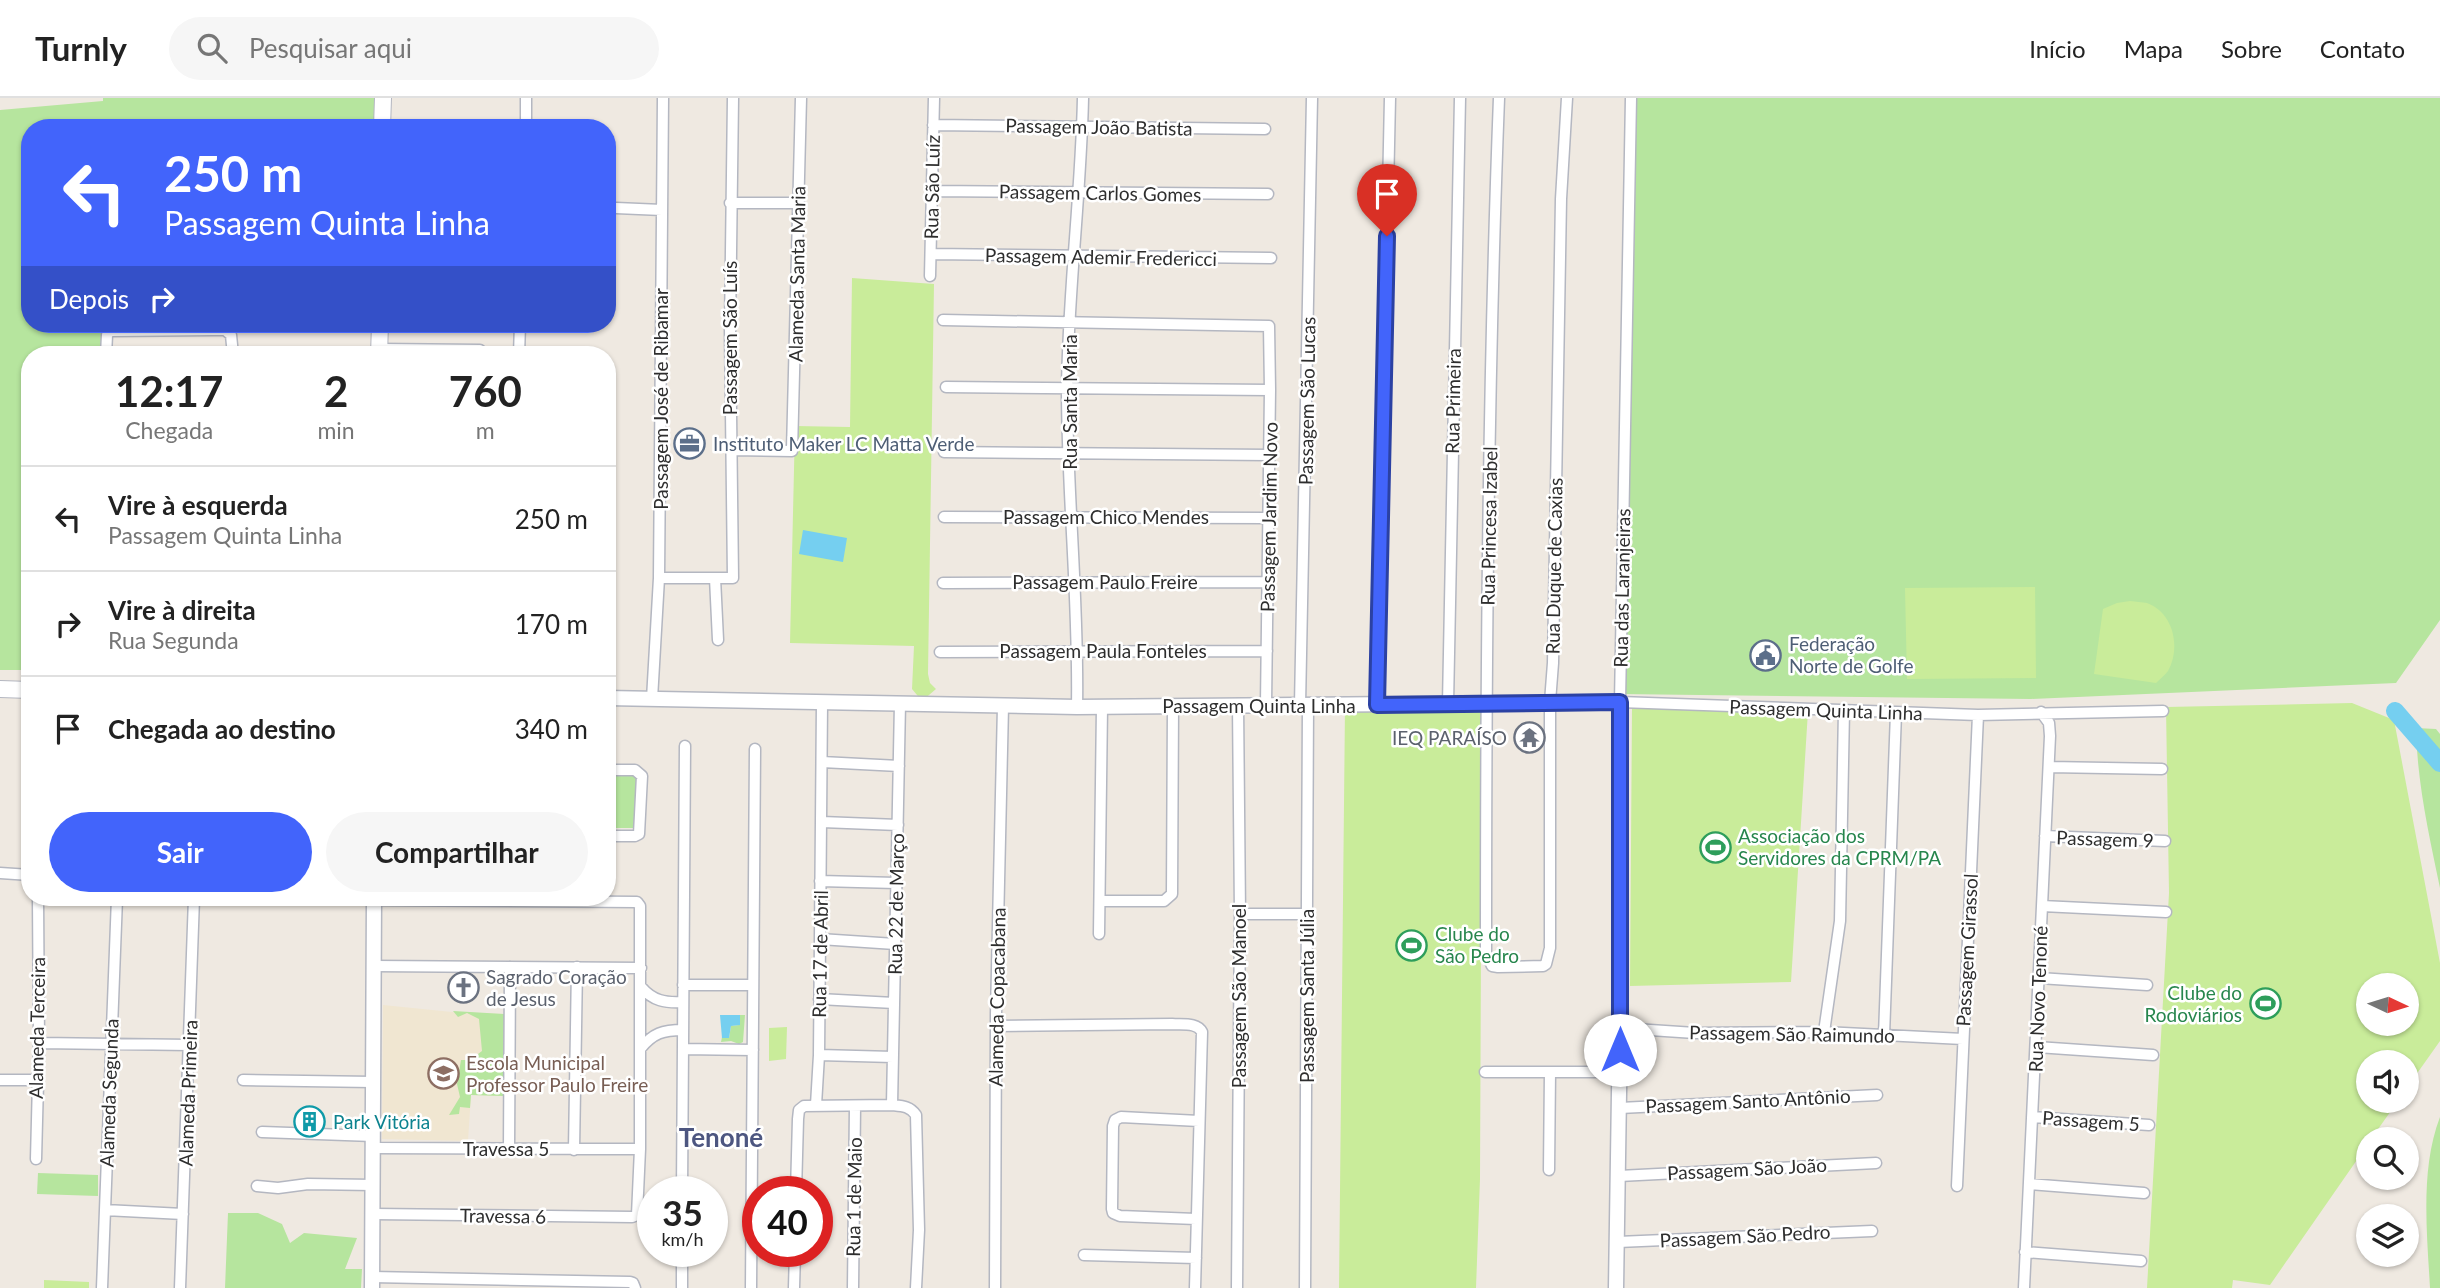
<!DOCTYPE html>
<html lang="pt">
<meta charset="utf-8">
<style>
body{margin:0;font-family:Lato,sans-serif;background:#f6f6f6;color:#222;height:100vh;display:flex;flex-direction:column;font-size:26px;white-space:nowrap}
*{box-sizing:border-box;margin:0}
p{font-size:23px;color:#767676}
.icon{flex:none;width:38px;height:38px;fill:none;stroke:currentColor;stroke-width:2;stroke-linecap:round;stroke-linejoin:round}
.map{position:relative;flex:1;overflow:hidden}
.drawer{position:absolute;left:21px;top:248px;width:595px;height:560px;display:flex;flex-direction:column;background:#fff;border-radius:28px;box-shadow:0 2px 5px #0004}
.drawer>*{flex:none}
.top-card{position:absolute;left:21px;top:21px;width:595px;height:214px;border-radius:28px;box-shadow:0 2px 5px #0004;background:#4264fb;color:#fff;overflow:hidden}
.needle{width:46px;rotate:94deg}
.controls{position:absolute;left:2356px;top:875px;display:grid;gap:14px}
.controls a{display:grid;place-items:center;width:63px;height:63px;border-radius:50%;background:#fff;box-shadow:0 2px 5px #0004;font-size:35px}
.speed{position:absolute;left:637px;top:1078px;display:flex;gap:14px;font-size:35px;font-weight:700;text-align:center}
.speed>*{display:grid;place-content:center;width:91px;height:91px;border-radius:50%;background:#fff;box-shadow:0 2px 5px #0004;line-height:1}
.speed small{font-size:18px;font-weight:400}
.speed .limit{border:10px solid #d22;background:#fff;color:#111}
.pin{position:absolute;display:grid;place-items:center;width:60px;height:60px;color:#fff;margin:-72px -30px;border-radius:50% 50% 50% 0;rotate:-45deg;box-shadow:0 0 7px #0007}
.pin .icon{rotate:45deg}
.me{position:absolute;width:77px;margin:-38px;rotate:0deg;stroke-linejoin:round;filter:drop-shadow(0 0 5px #0008)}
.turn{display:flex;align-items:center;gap:24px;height:147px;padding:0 28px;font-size:32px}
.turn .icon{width:91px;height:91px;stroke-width:2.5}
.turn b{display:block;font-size:49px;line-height:60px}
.then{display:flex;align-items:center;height:66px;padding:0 28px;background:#0003;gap:14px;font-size:26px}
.eta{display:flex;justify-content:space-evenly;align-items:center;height:119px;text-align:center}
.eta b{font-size:42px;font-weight:700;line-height:49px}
.button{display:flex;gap:14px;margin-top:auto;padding:14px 28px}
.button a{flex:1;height:80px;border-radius:42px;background:#4264fb;color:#fff;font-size:28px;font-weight:700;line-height:80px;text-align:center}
.button a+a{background:#f6f6f6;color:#222}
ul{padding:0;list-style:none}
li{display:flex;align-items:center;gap:21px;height:105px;padding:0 28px;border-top:2px solid #e0e0e0}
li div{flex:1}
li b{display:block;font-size:26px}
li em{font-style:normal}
header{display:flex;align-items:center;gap:42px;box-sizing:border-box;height:98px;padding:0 35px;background:#fff;border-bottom:2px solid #e0e0e0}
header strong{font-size:33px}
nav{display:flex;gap:38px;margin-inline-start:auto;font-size:24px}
.search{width:490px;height:63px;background:#f6f6f6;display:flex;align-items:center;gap:18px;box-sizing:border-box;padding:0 24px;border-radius:38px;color:#767676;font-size:26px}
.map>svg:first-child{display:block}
.education{fill:#f0e6d1}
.green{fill:#b6e59e}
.pitch{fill:#c9ec9a;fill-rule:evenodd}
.water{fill:#75cff0}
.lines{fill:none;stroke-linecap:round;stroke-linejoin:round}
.river{stroke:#75cff0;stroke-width:18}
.minor-casing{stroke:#b4b7c1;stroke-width:13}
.tertiary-casing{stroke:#b4b7c1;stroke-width:17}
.secondary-casing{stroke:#b4b7c1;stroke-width:18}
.minor{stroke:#fff;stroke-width:10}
.tertiary{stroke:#fff;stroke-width:14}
.secondary{stroke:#fff;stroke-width:16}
.route-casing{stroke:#2b41a3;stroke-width:18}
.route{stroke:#4264fb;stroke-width:12}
.labels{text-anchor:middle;stroke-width:5;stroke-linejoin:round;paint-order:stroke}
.street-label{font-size:19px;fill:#2e2e2e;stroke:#fff}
.service-label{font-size:19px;fill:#4e5e75;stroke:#fff;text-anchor:start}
.worship-label{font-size:19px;fill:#5b616d;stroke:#fff;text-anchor:end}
.leisure-label{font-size:19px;fill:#27864d;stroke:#fff;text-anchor:start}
.education-label{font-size:19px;fill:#785e54;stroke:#fff;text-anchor:start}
.culture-label{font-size:19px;fill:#0d838f;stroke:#fff;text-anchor:start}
.district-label{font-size:26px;font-weight:bold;fill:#4d5680;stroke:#fff}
</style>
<header>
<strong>Turnly</strong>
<div class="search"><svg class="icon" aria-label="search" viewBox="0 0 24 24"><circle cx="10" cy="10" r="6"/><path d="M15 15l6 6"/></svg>Pesquisar aqui</div>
<nav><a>Início</a><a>Mapa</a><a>Sobre</a><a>Contato</a></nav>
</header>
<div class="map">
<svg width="2440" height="1190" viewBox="0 0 2440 1190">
<rect width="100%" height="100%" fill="#efe9e1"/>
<!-- education -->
<path class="education" d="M383 907 452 914 504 916 503 998 471 997 468 1043 382 1041Z"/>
<!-- green -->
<path class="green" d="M103 0H374V30H30V226H101V257H30V572H0V12L103 3Z
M1636 0H2440V522L2396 585 2031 601 1619 596Z
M2416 630 2436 631 2440 636V790C2429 737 2417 684 2416 630Z
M607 677H639V730H607Z
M453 913 504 916 503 998 471 997 470 1010 460 1009 459 1016 449 1017 460 999 457 986 461 962H470L482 953 479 921 467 915 458 919Z
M740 917H745L743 944 739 946 731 943 721 944 722 939 729 940 731 928 739 927Z
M2440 1019V1190H2430C2427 1135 2420 1071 2440 1019Z
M38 1075 98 1077V1098L37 1096Z
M228 1115H258L282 1126 290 1145 304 1135 357 1140 345 1171H362L361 1190H225Z"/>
<!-- pitch -->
<path class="pitch" d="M852 180 934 186 928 576 930 585 936 591 922 603 912 591 914 548 790 545 795 328 850 329Z
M2035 489 2036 580 1907 581 1905 490Z
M2130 503C2136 504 2142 504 2147 505 2174 515 2181 550 2168 573 2165 577 2160 581 2156 585L2094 576 2103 511 2117 505Z
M2352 605 2394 622 2440 865V943L2406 991V964H2368V1003H2398L2371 1041H2368V1046L2270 1187 2233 1182 2232 1190H2147L2169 795 2166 609ZM2368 887H2406V926H2368Z
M1632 608 1808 613 1791 884 1630 888Z
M1345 609 1482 613 1480 1081 1476 1190H1339Z
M787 929 786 961 769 963V930Z
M44 1182 89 1184V1190H44Z"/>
<!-- water -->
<path class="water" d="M803 432 847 440 843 464 799 456Z
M720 917H740V927L731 928 729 940H722Z"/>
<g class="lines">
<!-- river -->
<path class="river" d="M2395 613 2440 665"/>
<defs>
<path id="minor" d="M1499 0C1488 285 1486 570 1486 855L1492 868 1498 869 1543 868 1546 866 1550 850V604L1553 565 1561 101 1567 0
M1631 0 1620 604 1978 617 2163 613
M933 27 1265 31
M526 30V0
M932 93 1268 96
M730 105H799
M616 110 662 112
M931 156 1271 160
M930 178 934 0
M943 222 1269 228 1270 292 1266 606
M379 251 480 252
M106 257 107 237 110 233 213 232H225L231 237 233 257
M519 257 520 226
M946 289 1270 292
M731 352 792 353 801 0
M944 354 1269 357
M944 419 1268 420
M659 480H733L730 231 733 0
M715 480 718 542
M943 485 1267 484
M940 554 1267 553
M652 601 659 480 663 0
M1448 606 1460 0
M1300 607 1312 0
M1377 607 1390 0
M1077 609C1079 503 1067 397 1067 291 1068 194 1081 97 1083 0
M822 664 899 668
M2049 669 2162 671
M607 672H635L642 678 639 736 635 738H607
M822 724 898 727
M2045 738 2165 743
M0 775 30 777
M820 783 896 785
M1100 803H1164L1172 796 1173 608
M2042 808 2166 814
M1240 816H1307
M1099 836 1102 609
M820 841 895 846
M374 868 641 870
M2039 880 2147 887
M683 887H753
M641 889C653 903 665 905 683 904
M819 901 894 905
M996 928 1172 926C1182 927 1197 924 1202 934L1195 1190
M1620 930 1695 935 1824 934 1963 941
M1824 934 1840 823 1844 612
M1884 937 1896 615
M39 945 190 947
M2037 949 2153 957
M640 951C653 935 663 932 683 932
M683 951 753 952
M819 957 893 959
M1485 974H1620
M0 982H38
M243 982 373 984
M816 1007 819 957 822 605
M892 1007 900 605
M1620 1010 1877 997
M2032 1019 2149 1027
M262 1034 373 1038
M372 1050 640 1051
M509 1052 510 869
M574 1052 577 869
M36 1061 39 945 38 800
M1549 1072 1550 974
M1619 1078 1876 1065
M2029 1086 2144 1095
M257 1088 278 1090 308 1086 373 1087
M1957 1088 1978 617
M682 1094 685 648
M796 1094 798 1021 799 1012 804 1008 892 1007C902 1008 910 1008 916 1017L919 1132 916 1190
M105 1112 183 1116
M373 1116 632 1119 637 1117 640 1051V808L637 804 374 802
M1196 1121 1120 1118 1113 1115 1112 1111 1113 1028 1115 1022 1121 1019 1199 1023
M1618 1144 1872 1133
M2025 1154 2141 1163
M1084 1157 1196 1160
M372 1179 630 1184 633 1185 635 1190
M102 1190 117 800
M180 1190 194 800
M682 1190V1153
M751 1190 755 651
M794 1190 795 1153
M853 1190 855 1008
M995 1190 996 916 1003 608
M1237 1190 1240 816 1238 606
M1305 1190 1308 607
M2024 1190 2050 638 2049 625 2041 614"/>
<path id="tertiary" d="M607 600 1077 609 1620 604V930L1616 1190
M372 1190 374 800"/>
<path id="secondary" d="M382 30 383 0
M379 257 380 226
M0 591 30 592"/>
</defs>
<!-- minor casing -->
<use href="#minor" class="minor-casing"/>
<!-- tertiary casing -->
<use href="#tertiary" class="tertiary-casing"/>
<!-- secondary casing -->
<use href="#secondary" class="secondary-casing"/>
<!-- minor -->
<use href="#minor" class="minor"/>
<!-- tertiary -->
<use href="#tertiary" class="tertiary"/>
<!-- secondary -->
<use href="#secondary" class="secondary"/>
</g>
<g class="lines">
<defs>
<path id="route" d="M1387 138 1377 607 1620 604V952"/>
</defs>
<!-- route casing -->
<use href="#route" class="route-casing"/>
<!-- route -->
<use href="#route" class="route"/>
</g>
<!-- icons -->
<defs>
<symbol id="office-ring" viewBox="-11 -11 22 22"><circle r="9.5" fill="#fff" stroke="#5c6f8a" stroke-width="1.5"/><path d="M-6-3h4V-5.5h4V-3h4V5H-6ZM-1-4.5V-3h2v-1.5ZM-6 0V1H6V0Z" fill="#5c6f8a"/></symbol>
<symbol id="civic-ring" viewBox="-11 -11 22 22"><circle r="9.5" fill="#fff" stroke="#5c6f8a" stroke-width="1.5"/><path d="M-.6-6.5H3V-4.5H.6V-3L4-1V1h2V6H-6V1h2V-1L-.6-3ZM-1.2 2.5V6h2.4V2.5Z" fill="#5c6f8a"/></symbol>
<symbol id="temple-ring" viewBox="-11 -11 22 22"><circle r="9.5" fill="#fff" stroke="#6b7280" stroke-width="1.5"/><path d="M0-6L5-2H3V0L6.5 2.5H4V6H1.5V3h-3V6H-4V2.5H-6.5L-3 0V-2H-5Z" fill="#6b7280"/></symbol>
<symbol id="stadium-ring" viewBox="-11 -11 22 22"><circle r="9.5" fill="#fff" stroke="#2e9e5b" stroke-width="1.5"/><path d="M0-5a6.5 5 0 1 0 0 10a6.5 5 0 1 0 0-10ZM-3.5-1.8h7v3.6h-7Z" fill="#2e9e5b"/></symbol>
<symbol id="church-ring" viewBox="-11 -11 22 22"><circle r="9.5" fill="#fff" stroke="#6b7280" stroke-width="1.5"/><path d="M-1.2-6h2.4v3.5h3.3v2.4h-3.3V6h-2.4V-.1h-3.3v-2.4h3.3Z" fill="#6b7280"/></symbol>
<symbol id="school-ring" viewBox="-11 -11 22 22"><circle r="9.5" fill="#fff" stroke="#8d6e63" stroke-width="1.5"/><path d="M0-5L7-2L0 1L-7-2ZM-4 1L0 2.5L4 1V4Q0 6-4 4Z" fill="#8d6e63"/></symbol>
<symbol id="building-ring" viewBox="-11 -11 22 22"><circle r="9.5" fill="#fff" stroke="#0f9aa8" stroke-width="1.5"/><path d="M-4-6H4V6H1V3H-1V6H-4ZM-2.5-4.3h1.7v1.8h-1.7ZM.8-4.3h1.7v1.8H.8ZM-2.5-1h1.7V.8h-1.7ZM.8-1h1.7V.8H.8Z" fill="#0f9aa8"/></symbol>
</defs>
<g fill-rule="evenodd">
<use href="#office-ring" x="672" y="328" width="35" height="35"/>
<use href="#civic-ring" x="1748" y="540" width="35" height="35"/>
<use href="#temple-ring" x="1512" y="622" width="35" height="35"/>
<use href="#stadium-ring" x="1698" y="732" width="35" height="35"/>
<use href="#stadium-ring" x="1394" y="830" width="35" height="35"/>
<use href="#church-ring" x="446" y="872" width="35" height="35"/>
<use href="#stadium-ring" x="2248" y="888" width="35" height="35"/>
<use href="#school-ring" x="426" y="958" width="35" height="35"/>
<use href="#building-ring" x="292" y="1006" width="35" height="35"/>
</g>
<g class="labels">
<!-- street labels -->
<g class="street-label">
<text transform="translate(1099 29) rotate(1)" y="7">Passagem João Batista</text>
<text transform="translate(932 89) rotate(-89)" y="7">Rua São Luíz</text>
<text transform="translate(1100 95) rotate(1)" y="7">Passagem Carlos Gomes</text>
<text transform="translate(1101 159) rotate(1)" y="7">Passagem Ademir Fredericci</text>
<text transform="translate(797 176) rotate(-89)" y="7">Alameda Santa Maria</text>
<text transform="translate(730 240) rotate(-90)" y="7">Passagem São Luís</text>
<text transform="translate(661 301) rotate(-90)" y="7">Passagem José de Ribamar</text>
<text transform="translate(1307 303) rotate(-89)" y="7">Passagem São Lucas</text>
<text transform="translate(1453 303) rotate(-89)" y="7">Rua Primeira</text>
<text transform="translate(1070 304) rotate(-90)" y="7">Rua Santa Maria</text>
<text x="1106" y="426">Passagem Chico Mendes</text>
<text transform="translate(1269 419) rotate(-89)" y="7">Passagem Jardim Novo</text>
<text transform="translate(1489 428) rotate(-89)" y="7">Rua Princesa Izabel</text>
<text transform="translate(1554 468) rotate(-89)" y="7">Rua Duque de Caxias</text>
<text x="1105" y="491">Passagem Paulo Freire</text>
<text transform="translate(1622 490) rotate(-89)" y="7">Rua das Laranjeiras</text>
<text x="1103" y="560">Passagem Paula Fonteles</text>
<text x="1259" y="615">Passagem Quinta Linha</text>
<text transform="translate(1826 612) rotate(2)" y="7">Passagem Quinta Linha</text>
<text transform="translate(2105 741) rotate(2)" y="7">Passagem 9</text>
<text transform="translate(896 806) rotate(-89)" y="7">Rua 22 de Março</text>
<text transform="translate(1967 852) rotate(-87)" y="7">Passagem Girassol</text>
<text transform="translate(820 856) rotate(-89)" y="7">Rua 17 de Abril</text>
<text transform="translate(1239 898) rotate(-90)" y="7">Passagem São Manoel</text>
<text transform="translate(1307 898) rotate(-90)" y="7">Passagem Santa Júlia</text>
<text transform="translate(997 899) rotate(-89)" y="7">Alameda Copacabana</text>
<text transform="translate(2038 901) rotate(-88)" y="7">Rua Novo Tenoné</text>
<text transform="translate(37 930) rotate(-89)" y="7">Alameda Terceira</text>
<text transform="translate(1792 936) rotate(1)" y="7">Passagem São Raimundo</text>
<text transform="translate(109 995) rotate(-88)" y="7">Alameda Segunda</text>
<text transform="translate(188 995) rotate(-88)" y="7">Alameda Primeira</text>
<text transform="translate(1748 1003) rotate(-3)" y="7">Passagem Santo Antônio</text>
<text transform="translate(2091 1023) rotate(4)" y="7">Passagem 5</text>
<text x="506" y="1058">Travessa 5</text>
<text transform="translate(1747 1071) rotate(-3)" y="7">Passagem São João</text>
<text transform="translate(854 1099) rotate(-89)" y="7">Rua 1 de Maio</text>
<text transform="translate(503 1118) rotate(1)" y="7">Travessa 6</text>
<text transform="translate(1745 1138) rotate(-3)" y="7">Passagem São Pedro</text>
</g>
<!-- service labels -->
<g class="service-label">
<text x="713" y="353">Instituto Maker LC Matta Verde</text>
<text x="1789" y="553">Federação<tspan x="1789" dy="22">Norte de Golfe</tspan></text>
</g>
<!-- worship labels -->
<g class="worship-label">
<text x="1507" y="647">IEQ PARAÍSO</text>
<text x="486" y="886" text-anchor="start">Sagrado Coração<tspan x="486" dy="22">de Jesus</tspan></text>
</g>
<!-- leisure labels -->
<g class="leisure-label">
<text x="1738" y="745">Associação dos<tspan x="1738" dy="22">Servidores da CPRM/PA</tspan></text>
<text x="1435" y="843">Clube do<tspan x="1435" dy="22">São Pedro</tspan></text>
<text x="2242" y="902" text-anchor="end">Clube do<tspan x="2242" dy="22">Rodoviários</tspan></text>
</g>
<!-- education labels -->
<g class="education-label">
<text x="466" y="972">Escola Municipal<tspan x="466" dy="22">Professor Paulo Freire</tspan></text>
</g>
<!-- culture labels -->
<g class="culture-label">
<text x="333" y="1031">Park Vitória</text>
</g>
<!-- district labels -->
<g class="district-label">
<text x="721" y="1049">Tenoné</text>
</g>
</g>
</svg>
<div class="controls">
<a><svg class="needle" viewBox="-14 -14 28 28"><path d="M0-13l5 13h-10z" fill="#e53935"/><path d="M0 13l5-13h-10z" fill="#767676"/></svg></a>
<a><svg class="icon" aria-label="sound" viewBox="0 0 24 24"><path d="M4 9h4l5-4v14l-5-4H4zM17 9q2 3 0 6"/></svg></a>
<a><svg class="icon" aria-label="search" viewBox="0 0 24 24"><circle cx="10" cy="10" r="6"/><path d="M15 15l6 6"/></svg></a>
<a><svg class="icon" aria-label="layers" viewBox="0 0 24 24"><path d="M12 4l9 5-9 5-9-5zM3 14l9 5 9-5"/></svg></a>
</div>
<div class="speed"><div>35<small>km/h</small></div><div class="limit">40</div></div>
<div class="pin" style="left:1387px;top:138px;background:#d93025"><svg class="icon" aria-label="arrive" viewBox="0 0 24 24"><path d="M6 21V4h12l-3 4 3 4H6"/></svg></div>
<svg class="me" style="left:1620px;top:952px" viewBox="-20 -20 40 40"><circle r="19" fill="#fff"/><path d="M0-13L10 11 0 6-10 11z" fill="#4264fb"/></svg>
<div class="top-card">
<div class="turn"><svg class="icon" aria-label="left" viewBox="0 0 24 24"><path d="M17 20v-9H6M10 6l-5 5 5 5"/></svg><div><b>250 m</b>Passagem Quinta Linha</div></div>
<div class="then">Depois<svg class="icon" aria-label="right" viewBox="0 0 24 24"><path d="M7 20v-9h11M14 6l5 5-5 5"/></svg></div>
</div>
<section class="drawer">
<div class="eta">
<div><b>12:17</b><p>Chegada</p></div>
<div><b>2</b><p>min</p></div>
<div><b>760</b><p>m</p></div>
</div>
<ul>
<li><svg class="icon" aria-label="left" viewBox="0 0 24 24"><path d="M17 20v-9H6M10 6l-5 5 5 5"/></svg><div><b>Vire à esquerda</b><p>Passagem Quinta Linha</p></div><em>250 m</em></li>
<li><svg class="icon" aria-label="right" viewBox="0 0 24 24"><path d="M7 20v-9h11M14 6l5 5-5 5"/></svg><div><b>Vire à direita</b><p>Rua Segunda</p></div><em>170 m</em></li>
<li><svg class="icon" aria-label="arrive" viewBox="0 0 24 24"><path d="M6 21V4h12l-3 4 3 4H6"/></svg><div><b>Chegada ao destino</b></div><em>340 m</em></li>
</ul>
<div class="button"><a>Sair</a><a>Compartilhar</a></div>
</section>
</div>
